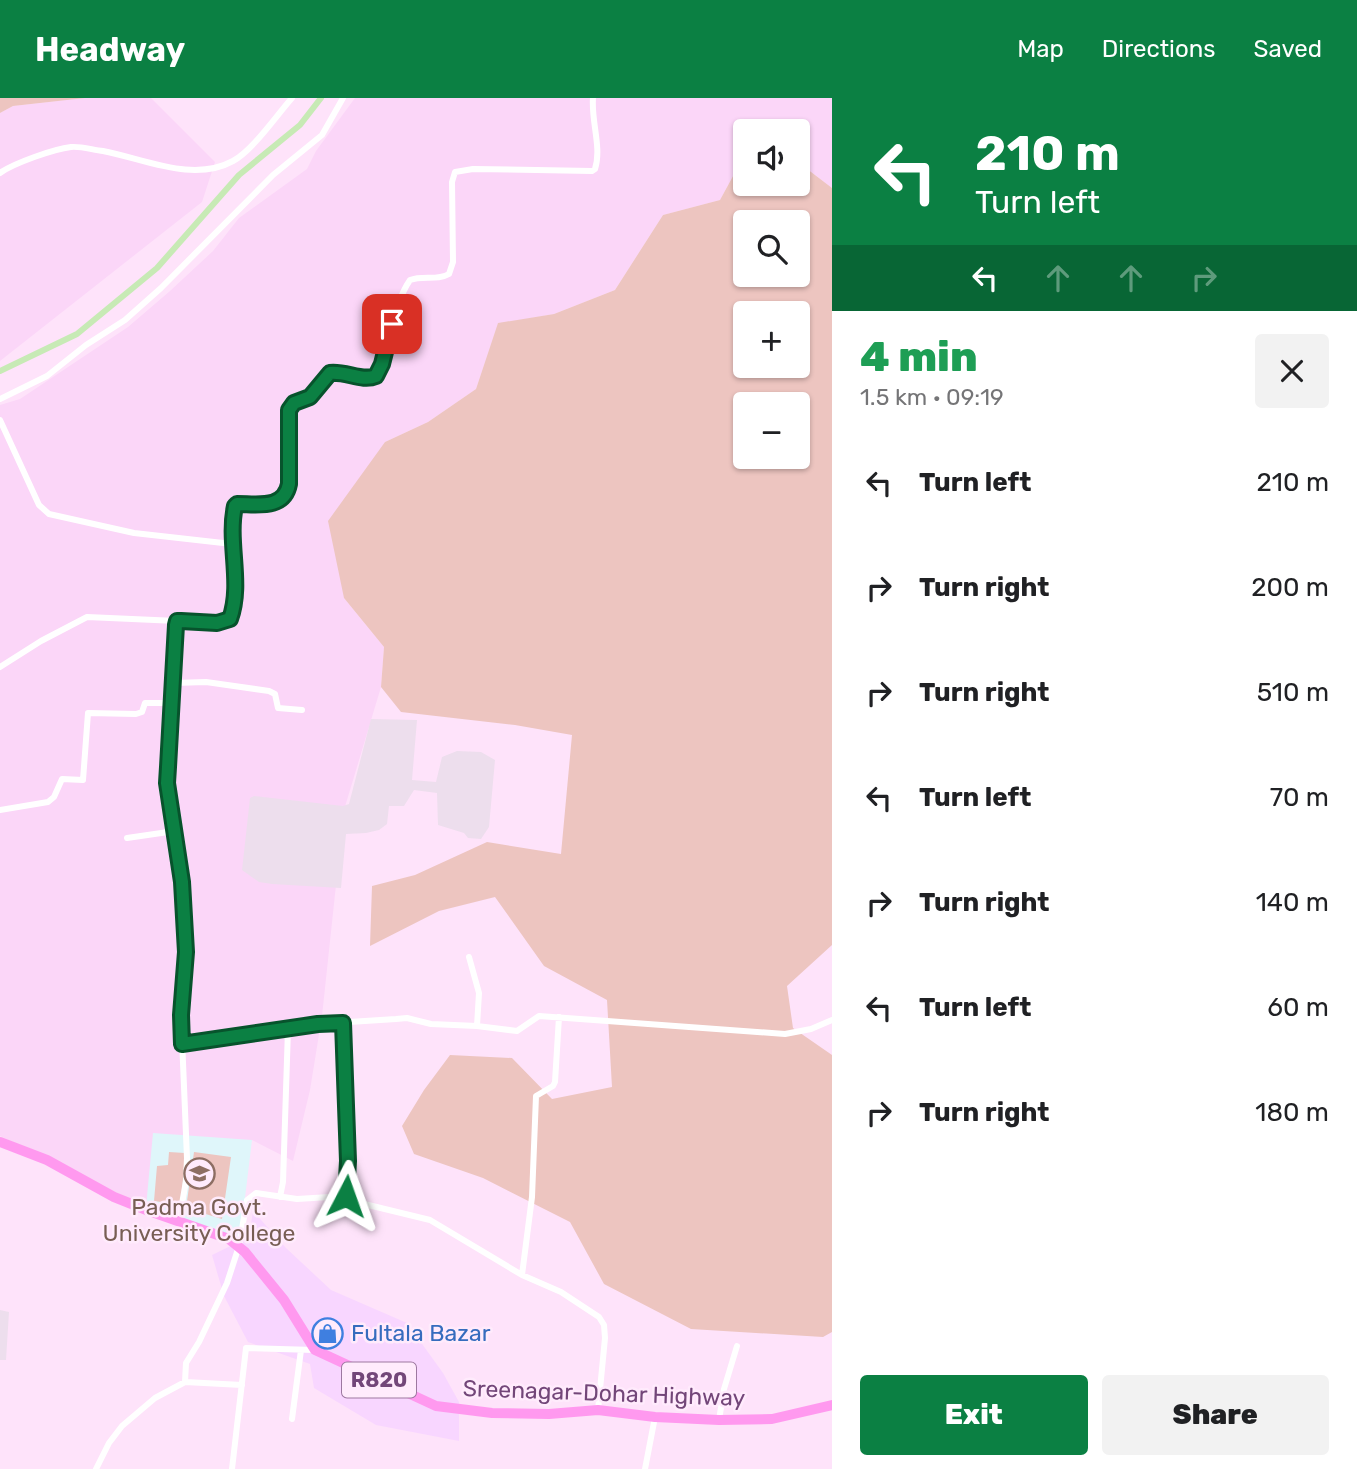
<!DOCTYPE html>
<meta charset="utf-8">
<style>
body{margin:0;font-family:Rubik,sans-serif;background:#f2f2f2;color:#202124;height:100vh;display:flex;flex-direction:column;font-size:26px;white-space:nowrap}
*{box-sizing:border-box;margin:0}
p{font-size:23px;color:#757577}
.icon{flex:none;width:38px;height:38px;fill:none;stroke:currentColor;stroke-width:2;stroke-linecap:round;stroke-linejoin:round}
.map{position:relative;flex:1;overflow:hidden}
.sheet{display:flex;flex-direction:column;background:#fff;width:525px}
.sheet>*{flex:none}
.hud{background:#0b8043;color:#fff;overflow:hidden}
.tools{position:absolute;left:733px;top:21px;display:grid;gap:14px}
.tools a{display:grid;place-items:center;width:77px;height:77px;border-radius:7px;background:#fff;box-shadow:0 2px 5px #0004;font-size:35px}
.pin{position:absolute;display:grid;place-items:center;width:60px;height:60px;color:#fff;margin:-30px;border-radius:14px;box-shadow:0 4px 10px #0006}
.me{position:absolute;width:77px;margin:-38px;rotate:4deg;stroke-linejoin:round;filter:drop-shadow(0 0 5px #0008)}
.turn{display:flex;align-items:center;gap:24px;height:147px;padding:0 28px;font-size:32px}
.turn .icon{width:91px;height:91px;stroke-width:2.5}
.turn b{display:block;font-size:49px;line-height:60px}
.lanes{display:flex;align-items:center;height:66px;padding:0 28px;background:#0003;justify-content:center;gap:35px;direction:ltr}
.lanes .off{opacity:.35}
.round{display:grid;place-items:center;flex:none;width:74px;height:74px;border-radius:7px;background:#f2f2f2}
.head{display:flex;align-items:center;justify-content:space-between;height:119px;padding:0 28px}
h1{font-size:42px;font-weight:800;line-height:52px;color:#1e9e55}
.action{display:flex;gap:14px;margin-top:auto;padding:14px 28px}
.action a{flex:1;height:80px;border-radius:7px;background:#0b8043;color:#fff;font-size:28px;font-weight:800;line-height:80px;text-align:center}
.action a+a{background:#f2f2f2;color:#202124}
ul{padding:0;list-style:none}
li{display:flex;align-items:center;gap:21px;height:105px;padding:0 28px}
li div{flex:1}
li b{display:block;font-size:26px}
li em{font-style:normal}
header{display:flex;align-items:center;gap:42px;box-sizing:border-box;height:98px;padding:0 35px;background:#0b8043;color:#fff}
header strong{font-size:33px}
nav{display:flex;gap:38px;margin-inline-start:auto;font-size:24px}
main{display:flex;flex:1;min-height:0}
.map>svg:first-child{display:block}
.residential{fill:#fbd6f8}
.commercial{fill:#f8d6ff}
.industrial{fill:#eddeed}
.education{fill:#dff6fa}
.green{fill:#edc5c0;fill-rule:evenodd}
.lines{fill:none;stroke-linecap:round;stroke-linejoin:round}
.canal{stroke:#c7eab5;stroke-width:6}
.minor{stroke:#fff;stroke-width:6}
.primary{stroke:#ff99ef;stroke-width:10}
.route-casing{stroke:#07532c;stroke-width:18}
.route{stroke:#0b8043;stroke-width:12}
.labels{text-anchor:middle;stroke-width:5;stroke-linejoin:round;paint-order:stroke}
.shield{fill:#ffebfc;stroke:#9d78a0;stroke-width:2}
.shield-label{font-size:21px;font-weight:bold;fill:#734679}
.education-label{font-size:23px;fill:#785e54;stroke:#ffebfc}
.shop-label{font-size:23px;fill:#366cbe;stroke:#ffebfc;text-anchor:start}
.street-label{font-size:23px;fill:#734679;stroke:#ffebfc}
</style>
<header>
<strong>Headway</strong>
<nav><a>Map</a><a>Directions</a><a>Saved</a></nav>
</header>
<main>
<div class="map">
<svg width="832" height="1371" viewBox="0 0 832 1371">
<rect width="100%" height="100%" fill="#fee3fa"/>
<!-- residential -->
<path class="residential" d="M84 0H151L215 64 202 104 0 263V15L13 8Z
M355 0H832V90L798 64V33H746L745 56 720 102 663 117 615 192 554 216 498 226 476 291 428 324 385 344 344 500 384 549 381 589 344 712 322 918 310 992 293 1063 252 1042 146 1109 0 1038V307L20 301 128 229 170 193 213 153 239 120 307 71 316 53Z"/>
<!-- commercial -->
<path class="commercial" d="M253 1113 286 1150 331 1192 407 1225 443 1275 459 1304V1343L376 1327 314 1290 310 1266 248 1244 224 1198 212 1157 249 1139Z"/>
<!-- industrial -->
<path class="industrial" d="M371 621 417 622 412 682 436 684 442 659 457 653 481 654 495 662 489 729 481 741 468 740 464 735 438 727 437 695 414 692 404 708H389L387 726 379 732 366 735 346 736 341 790 272 786 259 784 242 772 250 700 254 698 343 708 349 706Z
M0 1212 9 1214 6 1262H0Z"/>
<!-- education -->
<path class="education" d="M153 1035 252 1042 240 1141 146 1109Z"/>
<!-- green -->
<path class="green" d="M0 0H85L13 8 0 15Z
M745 56 746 86H798V64L832 90V847L787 888 793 930 832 957V1234L823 1239 691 1231 604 1186 570 1124 483 1080 414 1056 402 1028 424 992 450 957 512 960 552 1001 612 989 607 902 544 868 495 799 439 813 370 848 372 788 415 777 487 744 561 756 572 637 515 627 401 614 381 589 384 549 344 500 328 423 385 344 428 324 476 291 498 225 554 216 615 192 663 117 720 102ZM746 124H798V177H746ZM746 215H798V268H746ZM746 306H798V359H746Z
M169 1054 185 1055 181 1107 154 1103 157 1068 168 1067Z
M194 1054 231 1059 222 1121 186 1110Z"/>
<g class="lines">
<!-- canal -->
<path class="canal" d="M0 273 77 236 157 170 239 77 300 27 321 0"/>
<!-- minor -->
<path class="minor" d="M0 75C14 65 54 51 71 49 81 48 93 52 103 53 145 61 193 85 233 63 253 52 276 18 292 0
M0 301 47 278 86 247 125 222 161 190 273 77 322 37 343 0
M0 322 39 407 49 416 134 435 232 446
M0 569 41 543 87 519 177 523
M174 585 206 584 269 593 275 596 278 610 302 612
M0 712 48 704 54 699 62 681 83 682 88 615 136 616 142 614 145 605H173
M127 740 175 733
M469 859 479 895 477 928
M343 925 348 1063 346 1098
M182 946 318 926 396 921 407 920 431 926 477 928 517 933 539 918 785 936 811 931 832 922
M280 1099 283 1084 288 931
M179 1123 186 1083 187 1060 181 917 186 854 182 784 167 685 177 523 217 525 230 521C241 491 224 425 237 406H271L288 395 289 312 294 305 310 299 330 275C346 273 362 284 376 278 394 251 390 211 410 182 423 177 437 183 449 176L453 164 452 84 455 74 473 71 592 73 595 71C602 50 591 23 593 0
M522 1177 532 1099 536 998 553 988 555 984 559 919
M185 1284 186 1265 199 1244 227 1185 239 1148 247 1102 256 1095 297 1101 346 1098 356 1104 430 1122 522 1177 561 1194 599 1219 604 1227 605 1240 598 1312
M292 1321 301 1252
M719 1322 724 1291 737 1248
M96 1371 109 1345 122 1328 155 1300 185 1284 242 1287
M232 1371 246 1250 314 1252
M645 1371 655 1319"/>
<!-- primary -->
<path class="primary" d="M0 1044 47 1062 114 1099 149 1113 229 1141 245 1154 284 1202 315 1252 436 1308 492 1315 549 1316 598 1312 655 1319 719 1322 772 1321 832 1307"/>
</g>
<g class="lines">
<defs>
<path id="route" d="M346 1098 348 1063 343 925 318 926 182 946 181 917 186 854 182 784 167 685 168 669 176 527 177 523H181L217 525 230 521C243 485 227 445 235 408L237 406C257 406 284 412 289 386V312L294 305 310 299 330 275C346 273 362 284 376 278L382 266 392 226"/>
</defs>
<!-- route casing -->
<use href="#route" class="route-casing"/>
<!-- route -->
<use href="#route" class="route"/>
</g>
<!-- icons -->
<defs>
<symbol id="university-ring" viewBox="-11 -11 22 22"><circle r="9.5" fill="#ffebfc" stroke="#8d6e63" stroke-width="1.5"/><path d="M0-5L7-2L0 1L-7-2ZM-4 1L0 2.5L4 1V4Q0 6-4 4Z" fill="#8d6e63"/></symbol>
<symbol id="shop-ring" viewBox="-11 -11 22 22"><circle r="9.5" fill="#ffebfc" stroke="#3f7fe0" stroke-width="1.5"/><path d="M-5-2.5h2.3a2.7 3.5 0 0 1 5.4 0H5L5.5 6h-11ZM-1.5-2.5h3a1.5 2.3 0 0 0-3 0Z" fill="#3f7fe0"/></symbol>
</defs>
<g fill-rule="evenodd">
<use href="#university-ring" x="182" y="1058" width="35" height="35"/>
<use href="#shop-ring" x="310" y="1218" width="35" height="35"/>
</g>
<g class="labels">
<!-- shield labels -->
<rect class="shield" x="342" y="1264.5" width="74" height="35" rx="5"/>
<g class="shield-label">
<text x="379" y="1289">R820</text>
</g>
<!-- education labels -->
<g class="education-label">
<text x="199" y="1117">Padma Govt.<tspan x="199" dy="26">University College</tspan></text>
</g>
<!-- shop labels -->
<g class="shop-label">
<text x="351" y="1243">Fultala Bazar</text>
</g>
<!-- street labels -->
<g class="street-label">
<text transform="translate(604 1295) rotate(2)" y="8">Sreenagar-Dohar Highway</text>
</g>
</g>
</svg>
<div class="tools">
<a><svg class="icon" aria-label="sound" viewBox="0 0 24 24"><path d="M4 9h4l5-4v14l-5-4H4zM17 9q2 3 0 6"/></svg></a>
<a><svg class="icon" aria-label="search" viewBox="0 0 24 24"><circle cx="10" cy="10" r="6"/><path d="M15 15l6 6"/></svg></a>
<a>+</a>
<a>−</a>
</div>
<div class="pin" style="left:392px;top:226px;background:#d93025"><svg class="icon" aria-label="arrive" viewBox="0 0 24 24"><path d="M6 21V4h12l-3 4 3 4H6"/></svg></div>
<svg class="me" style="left:346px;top:1098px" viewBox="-20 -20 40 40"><path d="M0-17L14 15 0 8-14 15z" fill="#0b8043" stroke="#fff" stroke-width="4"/></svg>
</div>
<section class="sheet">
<div class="hud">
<div class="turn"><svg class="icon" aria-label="left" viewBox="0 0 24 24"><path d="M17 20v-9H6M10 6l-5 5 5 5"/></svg><div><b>210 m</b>Turn left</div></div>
<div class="lanes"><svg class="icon" aria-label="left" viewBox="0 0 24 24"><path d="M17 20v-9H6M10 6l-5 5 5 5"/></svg><svg class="icon off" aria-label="ahead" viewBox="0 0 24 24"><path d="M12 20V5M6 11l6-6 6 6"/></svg><svg class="icon off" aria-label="ahead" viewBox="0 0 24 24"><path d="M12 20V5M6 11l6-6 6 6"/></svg><svg class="icon off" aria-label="right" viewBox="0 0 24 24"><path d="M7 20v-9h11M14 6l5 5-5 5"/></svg></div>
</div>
<div class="head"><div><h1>4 min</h1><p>1.5 km · 09:19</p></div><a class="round"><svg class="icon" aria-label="close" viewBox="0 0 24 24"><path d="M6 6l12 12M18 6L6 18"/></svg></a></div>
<ul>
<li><svg class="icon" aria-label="left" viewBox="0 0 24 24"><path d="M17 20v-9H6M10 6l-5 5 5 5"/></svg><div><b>Turn left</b></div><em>210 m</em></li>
<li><svg class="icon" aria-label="right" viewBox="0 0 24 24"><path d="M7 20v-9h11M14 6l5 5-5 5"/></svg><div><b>Turn right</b></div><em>200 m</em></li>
<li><svg class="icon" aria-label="right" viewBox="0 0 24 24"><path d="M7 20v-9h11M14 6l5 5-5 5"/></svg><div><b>Turn right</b></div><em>510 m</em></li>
<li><svg class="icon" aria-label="left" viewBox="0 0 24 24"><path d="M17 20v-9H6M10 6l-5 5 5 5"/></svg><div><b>Turn left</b></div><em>70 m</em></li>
<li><svg class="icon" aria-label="right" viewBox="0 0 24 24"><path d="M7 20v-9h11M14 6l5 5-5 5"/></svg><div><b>Turn right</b></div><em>140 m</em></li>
<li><svg class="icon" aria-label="left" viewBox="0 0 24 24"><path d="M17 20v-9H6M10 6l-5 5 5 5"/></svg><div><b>Turn left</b></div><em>60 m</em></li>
<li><svg class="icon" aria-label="right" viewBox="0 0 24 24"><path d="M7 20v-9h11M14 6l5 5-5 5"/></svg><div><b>Turn right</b></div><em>180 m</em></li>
</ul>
<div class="action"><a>Exit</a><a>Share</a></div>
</section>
</main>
